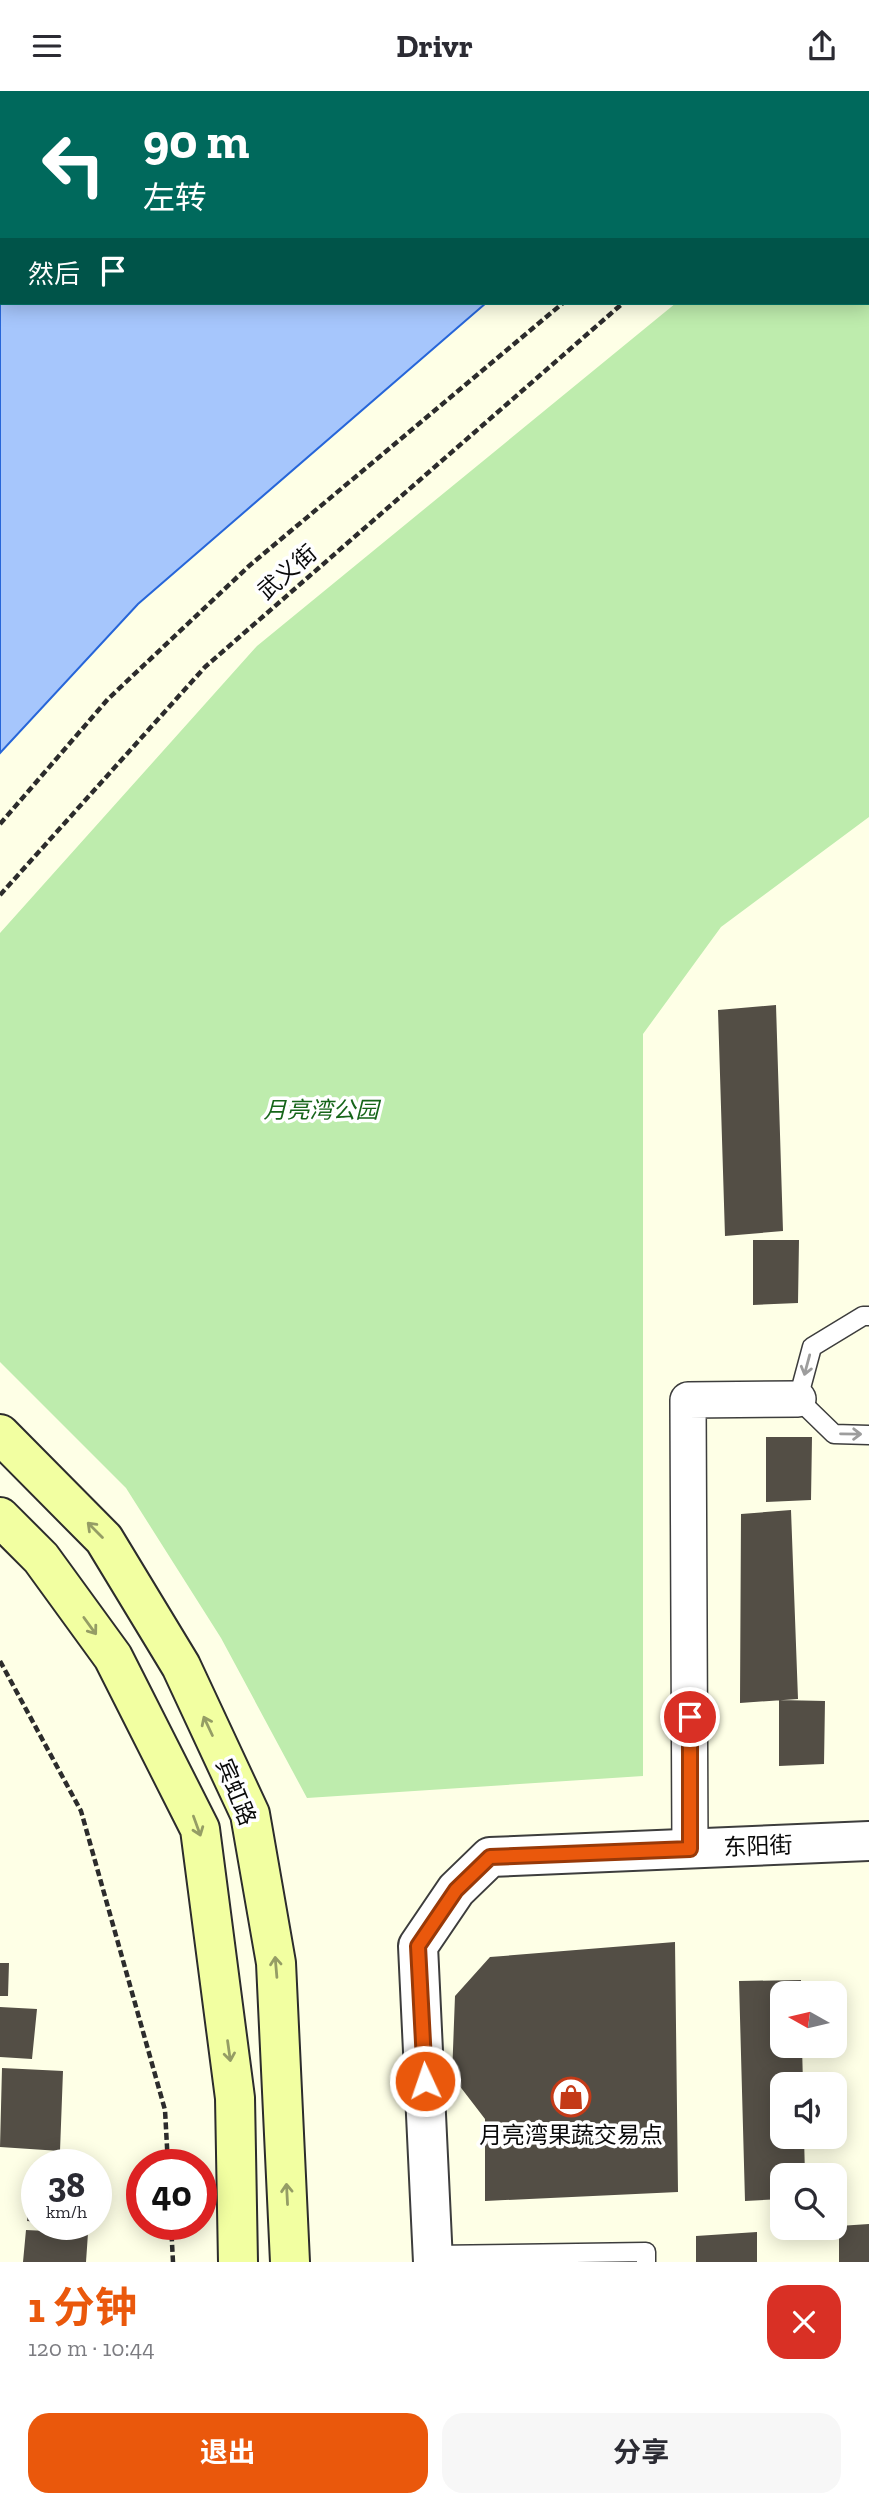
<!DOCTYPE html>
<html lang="zh">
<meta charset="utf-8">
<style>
body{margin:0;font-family:"Zilla Slab","Noto Sans SC",serif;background:#f7f7f7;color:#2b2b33;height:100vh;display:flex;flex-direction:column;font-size:26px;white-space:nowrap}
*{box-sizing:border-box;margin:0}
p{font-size:23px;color:#7c7c81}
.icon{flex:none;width:38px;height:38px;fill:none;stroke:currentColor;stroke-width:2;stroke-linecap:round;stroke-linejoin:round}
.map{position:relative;height:2171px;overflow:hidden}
.sheet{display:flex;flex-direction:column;background:#fff;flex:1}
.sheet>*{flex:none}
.hud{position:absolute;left:0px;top:0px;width:870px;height:214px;box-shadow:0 4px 18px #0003;background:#00695c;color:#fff;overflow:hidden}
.needle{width:46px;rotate:278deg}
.buttons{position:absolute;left:770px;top:1890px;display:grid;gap:14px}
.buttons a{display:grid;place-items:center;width:77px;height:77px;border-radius:14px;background:#fff;box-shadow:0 4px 18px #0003;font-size:35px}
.speed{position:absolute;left:21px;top:2058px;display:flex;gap:14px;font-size:35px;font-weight:700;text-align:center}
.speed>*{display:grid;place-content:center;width:91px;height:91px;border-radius:50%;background:#fff;box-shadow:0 4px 18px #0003;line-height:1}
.speed small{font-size:18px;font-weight:400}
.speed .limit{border:10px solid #d22;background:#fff;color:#111}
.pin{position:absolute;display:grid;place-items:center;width:60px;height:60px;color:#fff;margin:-30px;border:4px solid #fff;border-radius:50%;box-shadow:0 2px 7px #0007}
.me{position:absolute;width:77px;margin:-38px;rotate:357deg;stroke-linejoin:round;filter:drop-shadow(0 0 5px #0008)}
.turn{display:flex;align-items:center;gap:24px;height:147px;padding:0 28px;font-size:32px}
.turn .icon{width:91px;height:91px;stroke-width:2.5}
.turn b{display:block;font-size:49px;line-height:60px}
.then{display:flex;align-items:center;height:66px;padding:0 28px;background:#0003;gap:14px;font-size:26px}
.round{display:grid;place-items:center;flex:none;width:74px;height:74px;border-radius:21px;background:#f7f7f7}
.summary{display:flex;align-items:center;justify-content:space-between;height:119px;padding:0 28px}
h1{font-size:42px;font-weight:700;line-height:52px;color:#ea580c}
.cta{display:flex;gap:14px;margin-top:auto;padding:14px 28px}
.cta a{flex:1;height:80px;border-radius:21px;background:#ea580c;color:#fff;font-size:28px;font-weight:700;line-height:80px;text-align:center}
.cta a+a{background:#f7f7f7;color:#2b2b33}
header{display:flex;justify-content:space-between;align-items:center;height:91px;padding:0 28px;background:#fff;font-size:32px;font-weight:700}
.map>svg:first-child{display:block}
.green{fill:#beecad}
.water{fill:#a6c6fc;stroke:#2766d9;stroke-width:2}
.building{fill:#534e45}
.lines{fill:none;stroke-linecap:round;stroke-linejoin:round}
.service-casing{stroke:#3d3d3d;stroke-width:21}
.minor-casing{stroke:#3d3d3d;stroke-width:38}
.tertiary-casing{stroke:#3d3d3d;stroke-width:42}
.secondary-casing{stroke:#2c2c2c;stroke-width:42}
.path{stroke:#2c2c2c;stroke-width:4.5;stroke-dasharray:7 3.5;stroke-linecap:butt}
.service{stroke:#fff;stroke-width:18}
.minor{stroke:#fff;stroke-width:35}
.tertiary{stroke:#fff;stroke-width:38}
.secondary{stroke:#f2ffa1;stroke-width:38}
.oneway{stroke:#9d9d9d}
.oneway2{stroke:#959d65}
.route-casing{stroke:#983908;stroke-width:18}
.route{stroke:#ea580c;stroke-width:12}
.labels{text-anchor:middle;stroke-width:7;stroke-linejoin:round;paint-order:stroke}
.street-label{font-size:23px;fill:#0a0a0a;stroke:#fff}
.park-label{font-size:23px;font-style:italic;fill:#166519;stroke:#fff}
.poi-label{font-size:23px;fill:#0a0a0a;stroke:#fff}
</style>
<header><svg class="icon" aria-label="menu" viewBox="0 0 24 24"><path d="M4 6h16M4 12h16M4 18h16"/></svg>Drivr<svg class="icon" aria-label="share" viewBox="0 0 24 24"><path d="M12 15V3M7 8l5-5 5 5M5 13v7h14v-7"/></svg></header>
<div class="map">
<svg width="869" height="2171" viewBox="0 0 869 2171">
<rect width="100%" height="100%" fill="#feffe6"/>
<!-- green -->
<path class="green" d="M869 53V726L721 836 643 943V1685L307 1707 221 1547 126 1397 0 1271V842L257 555 676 212H868Z"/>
<!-- water -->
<path class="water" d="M0 0H730L2 2V212H486L138 513 0 662Z"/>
<!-- building -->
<path class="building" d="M776 914 783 1140 725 1145 718 919Z
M753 1149H799L798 1212 753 1214Z
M766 1346H812L811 1409 766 1411Z
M791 1419 798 1608 740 1612 741 1423Z
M779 1609 825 1610 824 1673 779 1675Z
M675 1851 678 2101 485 2110V2028L452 1985 455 1905 490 1866Z
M0 1872H9L8 1905H0Z
M801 1889V1902H782V1955H802L803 1993H782V2046H804L805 2084H782V2108L745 2110 739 1890Z
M0 1916 37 1918 32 1968 0 1966Z
M2 1977 63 1980 60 2060 0 2056Z
M32 2081H37V2131L27 2130Z
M869 2133V2171H839V2135Z
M26 2139 88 2142 86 2171H23Z
M757 2141V2171H696V2145Z"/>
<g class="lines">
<defs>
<path id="service" d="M869 1225H863L812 1256 798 1308 834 1343 869 1344
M433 2164 646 2161V2171"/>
<path id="minor" d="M690 1758 688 1309 798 1308"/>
<path id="tertiary" d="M433 2171 418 1855 456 1799 490 1766 869 1750"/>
<path id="secondary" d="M0 1343 104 1448 181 1575 250 1723 276 1872 290 2171
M0 1426 41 1467 113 1566 200 1738 235 2007 238 2171"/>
</defs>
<!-- service casing -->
<use href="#service" class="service-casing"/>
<!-- minor casing -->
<use href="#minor" class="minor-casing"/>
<!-- tertiary casing -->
<use href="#tertiary" class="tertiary-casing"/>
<!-- secondary casing -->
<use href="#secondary" class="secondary-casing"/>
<!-- path -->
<path class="path" d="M814 2 816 0
M868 24 869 23
M0 733 108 608 249 475 563 212
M0 804 205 576 623 212
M0 1570 81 1720 165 2019 168 2074
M171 2133 173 2171"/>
<!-- service -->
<use href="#service" class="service"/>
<!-- minor -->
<use href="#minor" class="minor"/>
<!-- tertiary -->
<use href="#tertiary" class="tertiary"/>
<!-- secondary -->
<use href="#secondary" class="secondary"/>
</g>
<!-- one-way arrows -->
<defs><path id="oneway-shaft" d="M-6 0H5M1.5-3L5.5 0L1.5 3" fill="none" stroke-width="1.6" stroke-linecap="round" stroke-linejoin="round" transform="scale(1.75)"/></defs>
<g class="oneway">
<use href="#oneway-shaft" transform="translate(807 1274) rotate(105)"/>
<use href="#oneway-shaft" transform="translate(851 1343) rotate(1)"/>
</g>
<g class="oneway2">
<use href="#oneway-shaft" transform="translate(95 1439) rotate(-135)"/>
<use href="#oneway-shaft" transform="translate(90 1535) rotate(54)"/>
<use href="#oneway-shaft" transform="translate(208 1635) rotate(-115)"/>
<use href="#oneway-shaft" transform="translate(197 1735) rotate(70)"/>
<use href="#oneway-shaft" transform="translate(276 1876) rotate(-95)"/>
<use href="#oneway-shaft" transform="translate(229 1960) rotate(82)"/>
<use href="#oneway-shaft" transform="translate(287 2103) rotate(-93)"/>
</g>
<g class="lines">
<defs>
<path id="route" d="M425 1990 418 1855 456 1799 490 1766 690 1758V1626"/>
</defs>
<!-- route casing -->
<use href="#route" class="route-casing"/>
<!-- route -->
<use href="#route" class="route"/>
</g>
<!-- icons -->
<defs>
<symbol id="shop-ring" viewBox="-11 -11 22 22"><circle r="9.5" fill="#fff" stroke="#c43a17" stroke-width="1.5"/><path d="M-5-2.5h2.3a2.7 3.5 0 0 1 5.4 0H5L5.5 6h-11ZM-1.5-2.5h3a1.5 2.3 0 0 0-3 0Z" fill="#c43a17"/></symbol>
</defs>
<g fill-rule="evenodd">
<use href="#shop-ring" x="549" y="1984" width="44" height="44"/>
</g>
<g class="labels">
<!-- street labels -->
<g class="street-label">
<text transform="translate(287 481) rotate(-41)" y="8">武义街</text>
<text transform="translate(236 1701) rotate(68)" y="8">宾虹路</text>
<text transform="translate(758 1755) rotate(-2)" y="8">东阳街</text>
</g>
<!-- park labels -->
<g class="park-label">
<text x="321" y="1027">月亮湾公园</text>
</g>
<!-- poi labels -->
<g class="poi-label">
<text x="571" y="2052">月亮湾果蔬交易点</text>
</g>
</g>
</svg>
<div class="buttons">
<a><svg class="needle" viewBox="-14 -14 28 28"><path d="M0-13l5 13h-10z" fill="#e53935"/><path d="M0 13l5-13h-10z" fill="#7c7c81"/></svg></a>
<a><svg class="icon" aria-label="sound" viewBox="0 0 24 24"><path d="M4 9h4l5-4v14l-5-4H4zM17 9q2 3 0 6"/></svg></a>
<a><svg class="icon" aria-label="search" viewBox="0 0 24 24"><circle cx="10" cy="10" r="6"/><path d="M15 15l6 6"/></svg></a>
</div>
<div class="speed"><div>38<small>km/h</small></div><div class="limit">40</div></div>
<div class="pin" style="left:690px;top:1626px;background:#d93025"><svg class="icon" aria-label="arrive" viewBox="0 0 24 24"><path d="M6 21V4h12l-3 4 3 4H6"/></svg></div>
<svg class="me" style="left:425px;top:1990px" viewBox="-20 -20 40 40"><circle r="17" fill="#ea580c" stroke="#fff" stroke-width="3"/><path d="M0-11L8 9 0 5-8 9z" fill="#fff"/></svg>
<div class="hud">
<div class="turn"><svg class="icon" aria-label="left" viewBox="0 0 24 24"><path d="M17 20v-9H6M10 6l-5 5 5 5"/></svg><div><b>90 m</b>左转</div></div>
<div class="then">然后<svg class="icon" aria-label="arrive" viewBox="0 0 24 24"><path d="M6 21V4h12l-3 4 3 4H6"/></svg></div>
</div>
</div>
<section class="sheet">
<div class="summary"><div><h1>1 分钟</h1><p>120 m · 10:44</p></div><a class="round" style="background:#d93025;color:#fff"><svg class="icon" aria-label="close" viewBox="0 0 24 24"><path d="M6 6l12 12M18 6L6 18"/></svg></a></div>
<div class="cta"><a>退出</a><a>分享</a></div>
</section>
